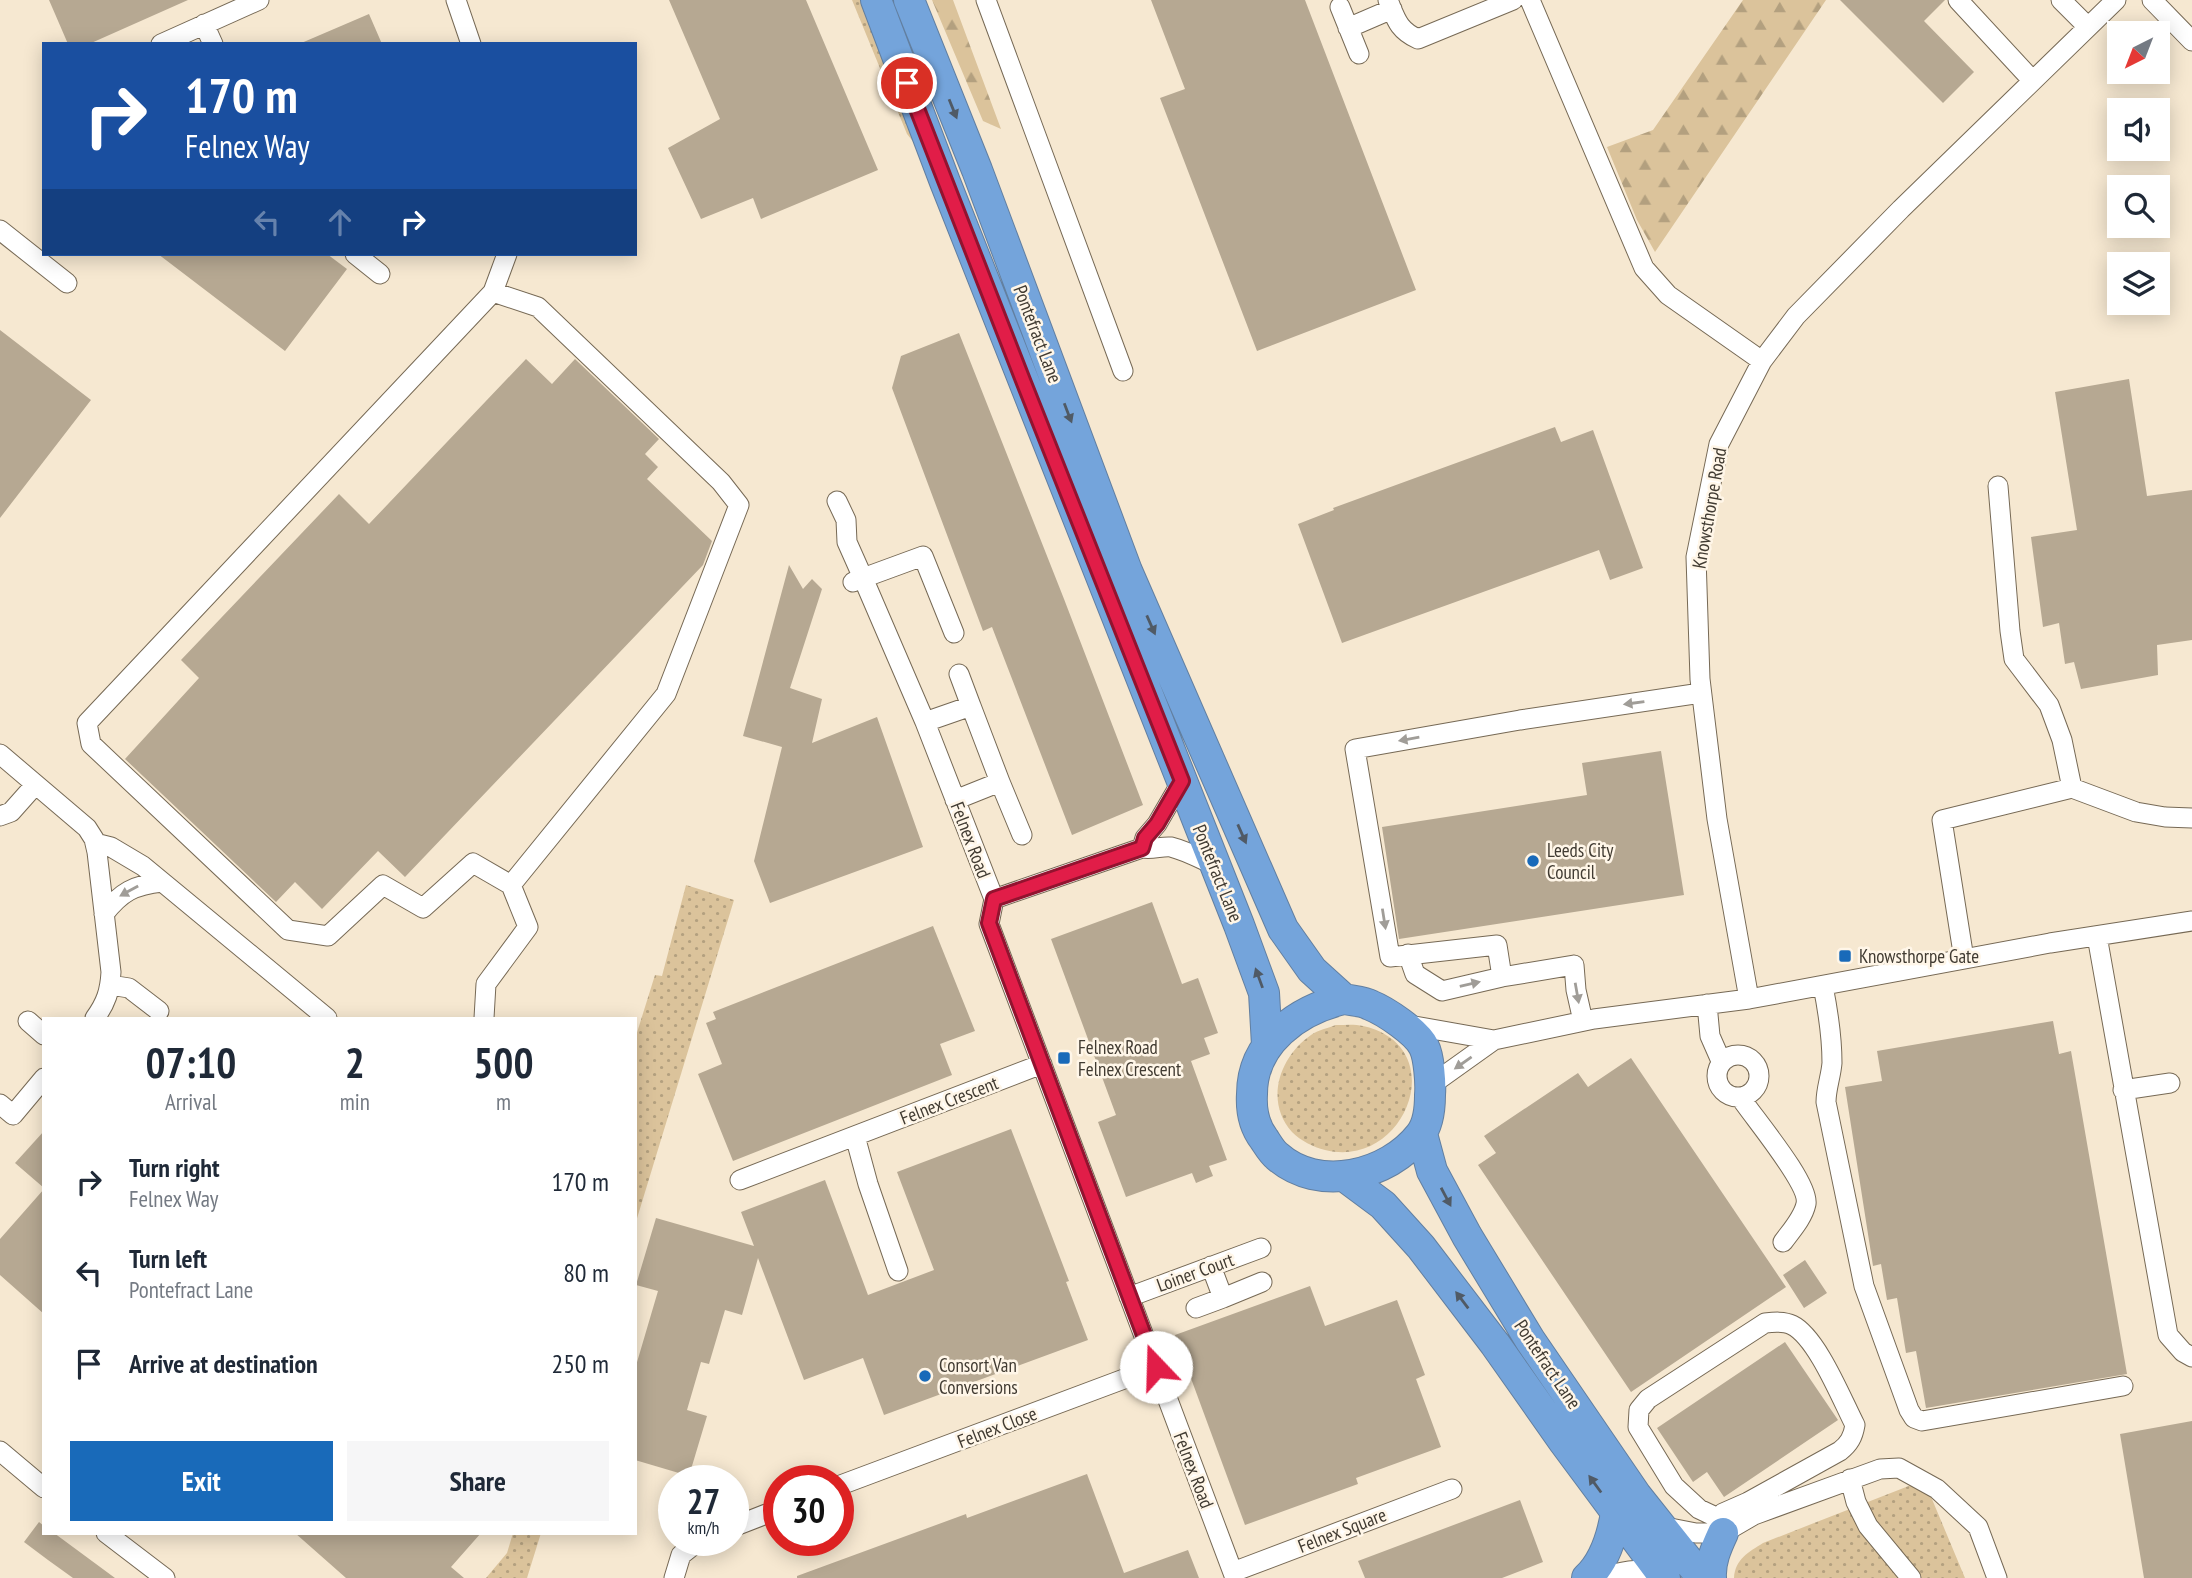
<!DOCTYPE html>
<style>
body{margin:0;font-family:"PT Sans Narrow",sans-serif;background:#f6f6f7;color:#1f2937;height:100vh;display:flex;flex-direction:column;font-size:26px;white-space:nowrap}
*{box-sizing:border-box;margin:0}
p{font-size:23px;color:#747a83}
.icon{flex:none;width:38px;height:38px;fill:none;stroke:currentColor;stroke-width:2;stroke-linecap:round;stroke-linejoin:round}
.map{position:relative;flex:1;overflow:hidden}
.drawer{position:absolute;left:42px;top:1017px;width:595px;height:518px;display:flex;flex-direction:column;background:#fff;border-radius:0px;box-shadow:0 4px 18px #0003}
.drawer>*{flex:none}
.banner{position:absolute;left:42px;top:42px;width:595px;height:214px;border-radius:0px;box-shadow:0 4px 18px #0003;background:#1a4fa0;color:#fff;overflow:hidden}
.needle{width:46px;rotate:222deg}
.fabs{position:absolute;left:2107px;top:21px;display:grid;gap:14px}
.fabs a{display:grid;place-items:center;width:63px;height:63px;border-radius:0px;background:#fff;box-shadow:0 4px 18px #0003;font-size:35px}
.speed{position:absolute;left:658px;top:1465px;display:flex;gap:14px;font-size:35px;font-weight:700;text-align:center}
.speed>*{display:grid;place-content:center;width:91px;height:91px;border-radius:50%;background:#fff;box-shadow:0 4px 18px #0003;line-height:1}
.speed small{font-size:18px;font-weight:400}
.speed .limit{border:10px solid #d22;background:#fff;color:#111}
.pin{position:absolute;display:grid;place-items:center;width:60px;height:60px;color:#fff;margin:-30px;border:4px solid #fff;border-radius:50%;box-shadow:0 2px 7px #0007}
.me{position:absolute;width:77px;margin:-38px;rotate:339deg;stroke-linejoin:round;filter:drop-shadow(0 0 5px #0008)}
.turn{display:flex;align-items:center;gap:24px;height:147px;padding:0 28px;font-size:32px}
.turn .icon{width:91px;height:91px;stroke-width:2.5}
.turn b{display:block;font-size:49px;line-height:60px}
.lanes{display:flex;align-items:center;height:66px;padding:0 28px;background:#0003;justify-content:center;gap:35px;direction:ltr}
.lanes .off{opacity:.35}
.eta{display:flex;justify-content:space-evenly;align-items:center;height:119px;text-align:center}
.eta b{font-size:42px;font-weight:700;line-height:49px}
.primary-button{display:flex;gap:14px;margin-top:auto;padding:14px 28px}
.primary-button a{flex:1;height:80px;border-radius:0px;background:#196ab9;color:#fff;font-size:28px;font-weight:700;line-height:80px;text-align:center}
.primary-button a+a{background:#f6f6f7;color:#1f2937}
ul{padding:0;list-style:none}
li{display:flex;align-items:center;gap:21px;height:91px;padding:0 28px}
li div{flex:1}
li b{display:block;font-size:26px}
li em{font-style:normal}
.map>svg:first-child{display:block}
.grass{fill:url(#grass-dots)}
.forest{fill:url(#forest-firs)}
.building{fill:#b6a892}
.lines{fill:none;stroke-linecap:round;stroke-linejoin:round}
.minor-casing{stroke:#766955;stroke-width:21}
.highway-casing{stroke:#627fa0;stroke-width:32}
.minor{stroke:#fff;stroke-width:19}
.highway{stroke:#74a4db;stroke-width:30}
.oneway{fill:#505a65}
.oneway2{fill:#a09d98}
.route-casing{stroke:#92132f;stroke-width:18}
.route{stroke:#e11d48;stroke-width:12}
.poi-dot{fill:#196ab9;stroke:#fff6e8;stroke-width:2.5}
.labels{text-anchor:middle;stroke-width:5;stroke-linejoin:round;paint-order:stroke}
.street-label{font-size:19px;fill:#413b32;stroke:#fff6e8}
.poi-label{font-size:19px;fill:#413b32;stroke:#fff6e8;text-anchor:start}
</style>
<div class="map">
<svg width="2192" height="1578" viewBox="0 0 2192 1578">
<defs>
<pattern id="grass-dots" width="8" height="8" patternUnits="userSpaceOnUse" patternTransform="scale(1.75)"><rect width="8" height="8" fill="#dbc39b"/><path d="M2 2h.1M6 6h.1" fill="none" stroke="#b3a07f" stroke-width="1.8" stroke-linecap="round"/></pattern>
<pattern id="forest-firs" width="22" height="20" patternUnits="userSpaceOnUse" patternTransform="scale(1.75)"><rect width="22" height="20" fill="#dbc39b"/><path d="M5 1l3.5 6h-7zM16 11l3.5 6h-7z" fill="#b3a07f"/></pattern>
</defs>
<rect width="100%" height="100%" fill="#f6e8d1"/>
<!-- grass -->
<path class="grass" d="M852 0H864L919 149 907 134Z
M686 885 734 900 635 1225V1039L655 975 662 976Z
M1336 1025C1345 1025 1355 1024 1363 1026 1453 1046 1406 1170 1325 1150 1313 1147 1301 1141 1292 1132 1264 1101 1280 1056 1311 1035 1318 1030 1328 1028 1336 1025Z
M1924 1480 1965 1578H1734C1735 1559 1749 1552 1763 1543Z
M513 1533H541L527 1578H486L507 1553Z"/>
<!-- forest -->
<path class="forest" d="M932 0H953L1001 129 983 121Z
M1743 0H1826L1655 252 1637 220 1607 147 1653 130Z"/>
<!-- building -->
<path class="building" d="M49 0H188L89 44H68Z
M669 0H806L878 170 761 219 753 198 701 219 668 148 720 119Z
M1151 0H1305L1416 290 1257 351 1160 98 1185 89Z
M1840 0H1945L1924 21 1974 72 1943 103Z
M369 14 382 44H299Z
M158 254H327L347 269 285 351Z
M0 330 91 400 0 518Z
M959 333 1064 599 1143 805 1072 835 992 627 983 631 892 388 901 356Z
M526 359 552 384 575 359 659 439 645 454 658 467 647 479 712 541 703 565 405 877 378 851 322 909 295 882 276 902 125 759 199 678 181 660 339 494 369 524Z
M2129 379 2147 496 2192 490V640L2157 645 2158 675 2081 689 2074 662 2065 664 2059 623 2043 627 2031 537 2077 530 2055 392Z
M1555 427 1561 442 1593 430 1643 568 1610 580 1599 550 1342 643 1298 524 1334 510 1333 508Z
M789 565 803 589 812 579 822 589 790 688 822 699 812 743 877 717 923 847 770 903 754 861 782 747 743 736Z
M1661 751 1684 895 1399 939 1382 827 1587 795 1582 763Z
M1152 902 1182 984 1198 978 1218 1033 1204 1038 1210 1054 1191 1061 1227 1160 1209 1166 1213 1176 1196 1183 1192 1173 1126 1197 1098 1122 1116 1115 1051 939Z
M933 926 975 1031 940 1044 952 1075 733 1161 698 1074 722 1064 706 1023 716 1019 713 1012Z
M2053 1021 2059 1054 2071 1051 2127 1374 1926 1408 1916 1351 1906 1353 1897 1298 1887 1300 1881 1264 1873 1266 1845 1087 1882 1081 1877 1051Z
M1631 1058 1786 1287 1631 1392 1478 1165 1496 1153 1484 1136 1578 1073 1588 1087Z
M1011 1129 1069 1281 1066 1282 1088 1340 884 1415 863 1358 804 1380 758 1258 742 1315 725 1310 709 1364 701 1362 687 1410 707 1416 689 1476 635 1460V1369L658 1291 636 1285 656 1218 754 1246 741 1212 825 1180 868 1295 934 1270 897 1172Z
M44 1131V1188L15 1163Z
M44 1189V1314L0 1275V1239Z
M1805 1260 1827 1293 1804 1308 1783 1275Z
M1310 1286 1325 1326 1397 1300 1425 1375 1416 1379 1441 1447 1356 1478 1358 1484 1245 1525 1175 1335Z
M1785 1342 1838 1420 1724 1497 1707 1472 1693 1482 1657 1428Z
M2192 1421V1578H2144L2120 1434Z
M1087 1474 1124 1573 1188 1550 1199 1578H797V1576L966 1514 967 1518Z
M1520 1500 1543 1562 1502 1578H1365L1358 1561Z
M39 1522 44 1526V1533H54L115 1578H73L48 1560 24 1542Z
M295 1533H481L451 1567 464 1578H346Z"/>
<g class="lines">
<defs>
<path id="minor" d="M456 0 471 44
M986 0 1123 371
M1388 0C1396 19 1398 30 1418 39L1513 0
M1530 0 1644 268 1668 295 1762 361
M1958 0 2032 80
M2061 0 2088 27
M2152 0 2192 41
M1340 7 1359 54
M204 24 213 44
M1348 28 1392 9
M161 44 259 0
M0 230 67 283
M355 254 380 274
M493 292 538 307 721 482 739 505 666 694 511 885 473 863 423 908 383 885 328 936 288 930 91 744 87 723 493 292 507 254
M1998 486 2010 631 2014 659 2049 705 2062 740 2072 788
M837 501 846 520 847 542 863 578 853 582
M954 633 923 556 863 578 925 722 994 899 989 924 1235 1578
M959 674 971 706
M925 722 971 706 1000 782 955 800
M0 754 87 828 94 839 97 852 111 972C110 991 106 1003 95 1018
M1000 782 1022 835
M0 816 11 812 35 785
M95 843 111 847 143 866 327 1018
M1142 848 1145 838 1157 824 1182 781
M994 899 1142 848C1152 850 1162 846 1171 847 1187 851 1201 859 1216 866
M104 914C121 892 134 885 162 882
M2097 936 2168 1335 2183 1352 2192 1357
M1408 954 1415 974 1442 991 1502 977
M1964 959 1942 820 2072 788 2136 812 2165 817 2192 818
M110 985 129 988 159 1011
M1823 986C1828 1011 1832 1038 1832 1063 1831 1076 1826 1089 1826 1102L1864 1286 1909 1410 1914 1418 1922 1421 2123 1386
M1749 999 1717 819 1700 679 1696 557 1719 444 1762 361 1796 316 1901 209 2116 0
M1707 1004 1710 1036 1721 1061
M484 1018 486 984 528 927 511 885
M28 1021 44 1035
M1583 1021 1576 990 1574 965 1502 977 1497 945 1390 957 1355 749 1520 720 1701 693
M1403 1024 1494 1040 1594 1019 1749 999 2050 943 2192 921
M1717 1076a21 21 0 1 1 42 0a21 21 0 1 1-42 0Z
M1431 1085 1494 1040
M2123 1090 2170 1083
M1740 1097C1754 1118 1810 1184 1806 1204 1803 1218 1791 1231 1783 1242
M0 1104 13 1115 44 1078
M855 1136 868 1184 898 1271
M740 1180 1042 1064
M1129 1297 1261 1248
M1223 1298 1262 1282
M1196 1308 1223 1298 1211 1266
M0 1451 44 1488
M1850 1479 1856 1502 1868 1526 1911 1578
M838 1486 1156 1367
M1718 1518 1699 1509 1674 1486 1638 1427 1639 1410 1648 1399 1765 1323C1774 1322 1784 1321 1792 1325 1817 1337 1842 1400 1855 1425 1853 1437 1849 1444 1840 1451L1748 1502 1723 1513 1718 1518 1723 1533
M1660 1526 1696 1533H1723L1754 1515 1880 1469 1899 1468 1937 1489 1978 1527 1997 1578
M733 1527 779 1509
M106 1533 165 1578
M1233 1572 1452 1489
M674 1578 681 1555 700 1540
M1598 1578C1622 1572 1641 1565 1663 1577"/>
<path id="highway" d="M876 0 945 182 1239 925 1264 993 1267 1045
M909 0 977 170 1127 571 1283 929 1312 970 1344 999
M1344 999C1353 1001 1363 1001 1370 1005 1385 1011 1417 1032 1424 1047 1429 1057 1431 1083 1430 1095 1430 1107 1428 1125 1420 1135 1388 1176 1318 1193 1277 1156 1272 1152 1268 1145 1264 1139 1254 1126 1251 1110 1252 1094 1252 1042 1298 1010 1344 999Z
M1422 1134 1432 1171 1467 1236 1530 1340 1636 1495 1702 1578
M1344 1176 1383 1205 1421 1247 1495 1344 1564 1442 1665 1578
M1587 1578C1605 1561 1612 1537 1616 1513
M1711 1578C1710 1562 1716 1548 1723 1533"/>
</defs>
<!-- minor casing -->
<use href="#minor" class="minor-casing"/>
<!-- highway casing -->
<use href="#highway" class="highway-casing"/>
<!-- minor -->
<use href="#minor" class="minor"/>
<!-- highway -->
<use href="#highway" class="highway"/>
</g>
<!-- one-way arrows -->
<defs><path id="oneway-solid" d="M-6-.8H1V-3.2L6.5 0L1 3.2V.8H-6Z" transform="scale(1.75)"/></defs>
<g class="oneway">
<use href="#oneway-solid" transform="translate(953 109) rotate(68)"/>
<use href="#oneway-solid" transform="translate(1068 413) rotate(69)"/>
<use href="#oneway-solid" transform="translate(1151 625) rotate(66)"/>
<use href="#oneway-solid" transform="translate(1242 834) rotate(66)"/>
<use href="#oneway-solid" transform="translate(1259 978) rotate(-110)"/>
<use href="#oneway-solid" transform="translate(1446 1197) rotate(62)"/>
<use href="#oneway-solid" transform="translate(1462 1300) rotate(-127)"/>
<use href="#oneway-solid" transform="translate(1595 1484) rotate(-126)"/>
</g>
<g class="oneway2">
<use href="#oneway-solid" transform="translate(1634 703) rotate(172)"/>
<use href="#oneway-solid" transform="translate(1409 739) rotate(170)"/>
<use href="#oneway-solid" transform="translate(129 891) rotate(151)"/>
<use href="#oneway-solid" transform="translate(1384 919) rotate(81)"/>
<use href="#oneway-solid" transform="translate(1470 984) rotate(-13)"/>
<use href="#oneway-solid" transform="translate(1577 993) rotate(80)"/>
<use href="#oneway-solid" transform="translate(1463 1063) rotate(145)"/>
</g>
<g class="lines">
<defs>
<path id="route" d="M907 83 1024 383 1182 781 1157 824 1145 838 1142 848 994 899 989 923 1156 1367"/>
</defs>
<!-- route casing -->
<use href="#route" class="route-casing"/>
<!-- route -->
<use href="#route" class="route"/>
</g>
<!-- markers -->
<g class="poi-dot">
<circle cx="1533" cy="861" r="7"/>
<rect x="1838" y="949" width="14" height="14" rx="3.5"/>
<rect x="1057" y="1051" width="14" height="14" rx="3.5"/>
<circle cx="925" cy="1376" r="7"/>
</g>
<g class="labels">
<!-- street labels -->
<g class="street-label">
<text transform="translate(1038 334) rotate(69)" y="7">Pontefract Lane</text>
<text transform="translate(1709 508) rotate(-80)" y="7">Knowsthorpe Road</text>
<text transform="translate(971 840) rotate(69)" y="7">Felnex Road</text>
<text transform="translate(1218 873) rotate(68)" y="7">Pontefract Lane</text>
<text transform="translate(949 1100) rotate(-21)" y="7">Felnex Crescent</text>
<text transform="translate(1195 1272) rotate(-20)" y="7">Loiner Court</text>
<text transform="translate(1548 1364) rotate(56)" y="7">Pontefract Lane</text>
<text transform="translate(997 1427) rotate(-21)" y="7">Felnex Close</text>
<text transform="translate(1194 1470) rotate(69)" y="7">Felnex Road</text>
<text transform="translate(1342 1530) rotate(-21)" y="7">Felnex Square</text>
</g>
<!-- poi labels -->
<g class="poi-label">
<text x="1547" y="857">Leeds City<tspan x="1547" dy="22">Council</tspan></text>
<text x="1859" y="963">Knowsthorpe Gate</text>
<text x="1078" y="1054">Felnex Road<tspan x="1078" dy="22">Felnex Crescent</tspan></text>
<text x="939" y="1372">Consort Van<tspan x="939" dy="22">Conversions</tspan></text>
</g>
</g>
</svg>
<div class="fabs">
<a><svg class="needle" viewBox="-14 -14 28 28"><path d="M0-13l5 13h-10z" fill="#e53935"/><path d="M0 13l5-13h-10z" fill="#747a83"/></svg></a>
<a><svg class="icon" aria-label="sound" viewBox="0 0 24 24"><path d="M4 9h4l5-4v14l-5-4H4zM17 9q2 3 0 6"/></svg></a>
<a><svg class="icon" aria-label="search" viewBox="0 0 24 24"><circle cx="10" cy="10" r="6"/><path d="M15 15l6 6"/></svg></a>
<a><svg class="icon" aria-label="layers" viewBox="0 0 24 24"><path d="M12 4l9 5-9 5-9-5zM3 14l9 5 9-5"/></svg></a>
</div>
<div class="speed"><div>27<small>km/h</small></div><div class="limit">30</div></div>
<div class="pin" style="left:907px;top:83px;background:#d93025"><svg class="icon" aria-label="arrive" viewBox="0 0 24 24"><path d="M6 21V4h12l-3 4 3 4H6"/></svg></div>
<svg class="me" style="left:1156px;top:1367px" viewBox="-20 -20 40 40"><circle r="19" fill="#fff"/><path d="M0-13L10 11 0 6-10 11z" fill="#e11d48"/></svg>
<div class="banner">
<div class="turn"><svg class="icon" aria-label="right" viewBox="0 0 24 24"><path d="M7 20v-9h11M14 6l5 5-5 5"/></svg><div><b>170 m</b>Felnex Way</div></div>
<div class="lanes"><svg class="icon off" aria-label="left" viewBox="0 0 24 24"><path d="M17 20v-9H6M10 6l-5 5 5 5"/></svg><svg class="icon off" aria-label="ahead" viewBox="0 0 24 24"><path d="M12 20V5M6 11l6-6 6 6"/></svg><svg class="icon" aria-label="right" viewBox="0 0 24 24"><path d="M7 20v-9h11M14 6l5 5-5 5"/></svg></div>
</div>
<section class="drawer">
<div class="eta">
<div><b>07:10</b><p>Arrival</p></div>
<div><b>2</b><p>min</p></div>
<div><b>500</b><p>m</p></div>
</div>
<ul>
<li><svg class="icon" aria-label="right" viewBox="0 0 24 24"><path d="M7 20v-9h11M14 6l5 5-5 5"/></svg><div><b>Turn right</b><p>Felnex Way</p></div><em>170 m</em></li>
<li><svg class="icon" aria-label="left" viewBox="0 0 24 24"><path d="M17 20v-9H6M10 6l-5 5 5 5"/></svg><div><b>Turn left</b><p>Pontefract Lane</p></div><em>80 m</em></li>
<li><svg class="icon" aria-label="arrive" viewBox="0 0 24 24"><path d="M6 21V4h12l-3 4 3 4H6"/></svg><div><b>Arrive at destination</b></div><em>250 m</em></li>
</ul>
<div class="primary-button"><a>Exit</a><a>Share</a></div>
</section>
</div>
